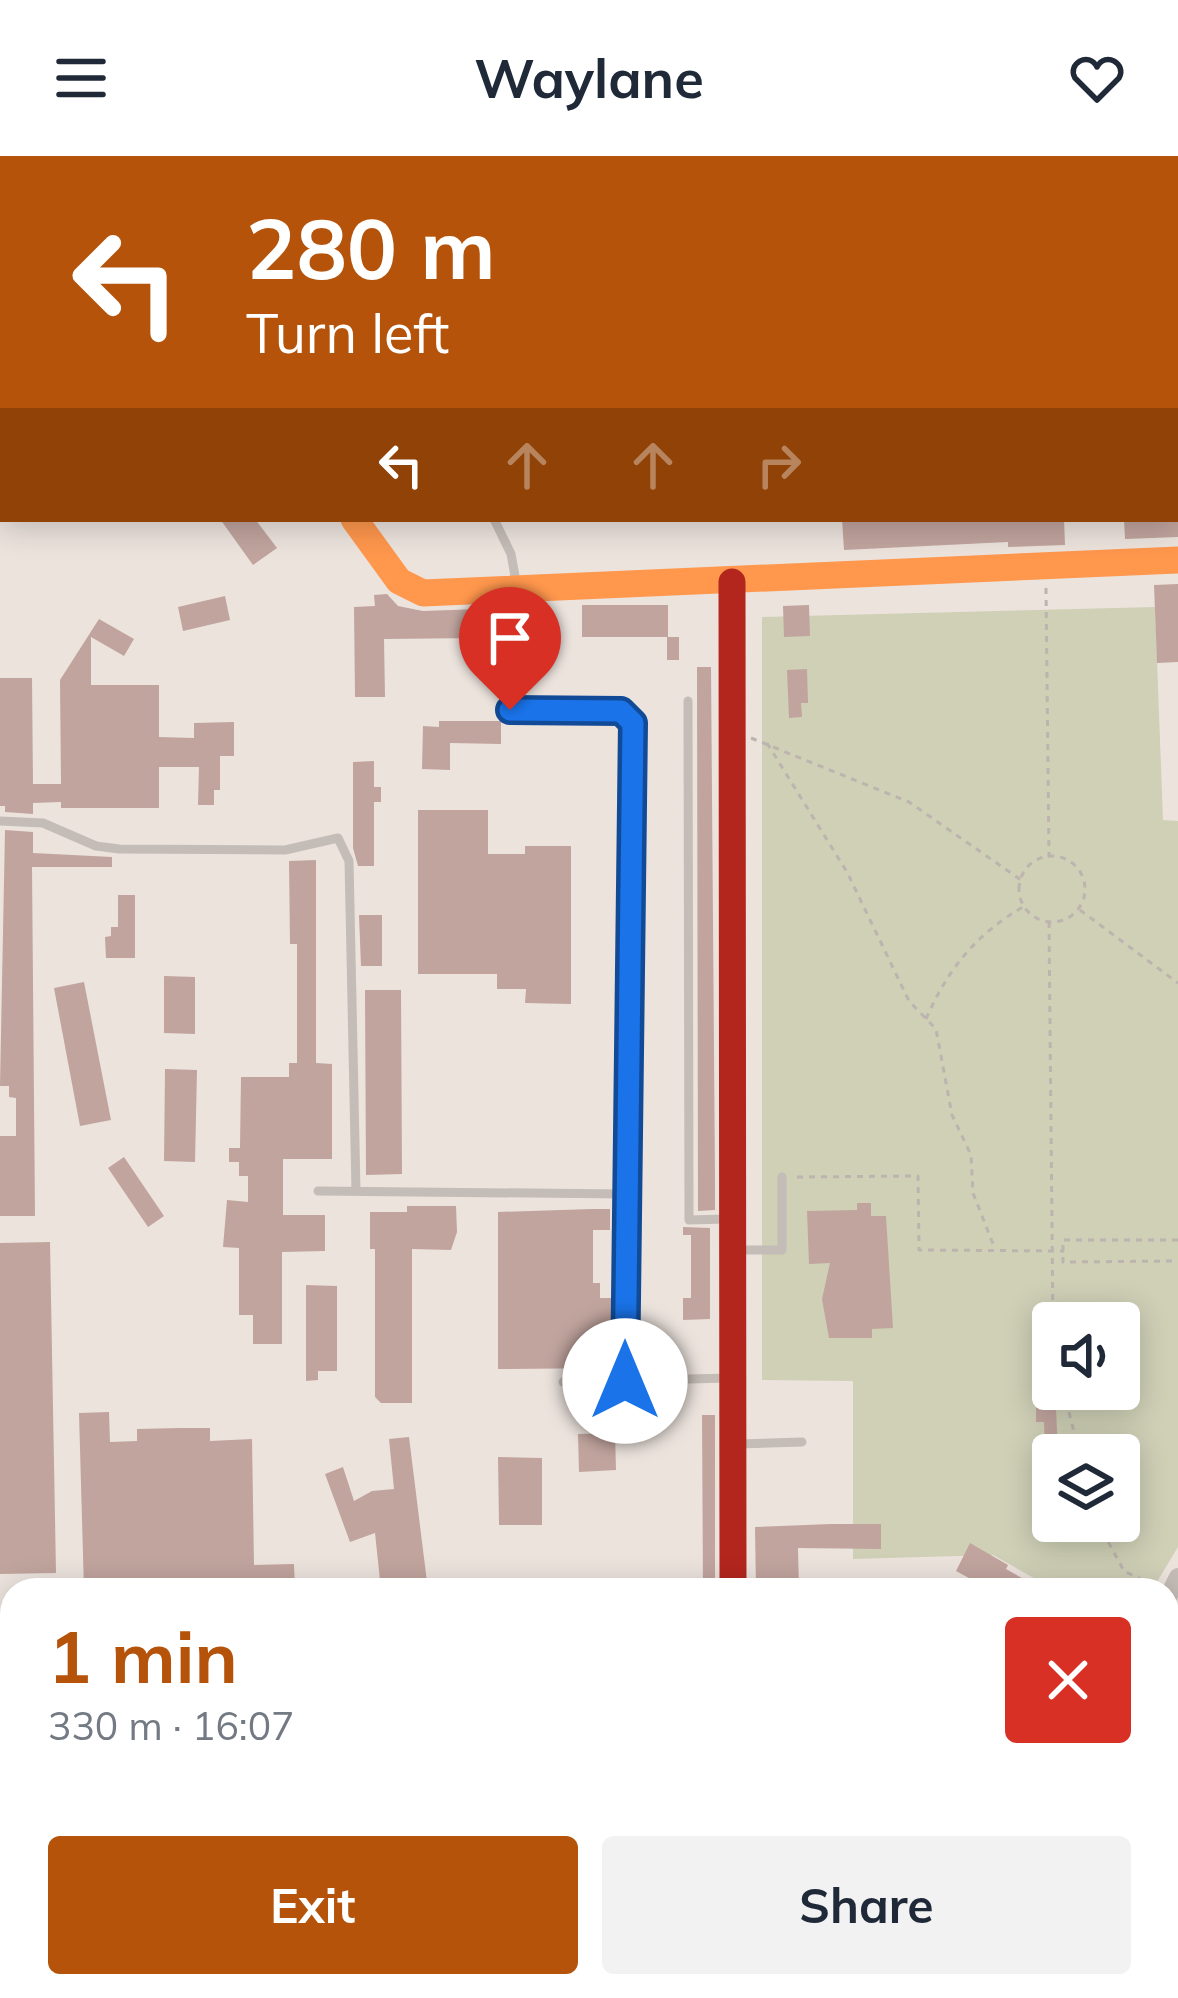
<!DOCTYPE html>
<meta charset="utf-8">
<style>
body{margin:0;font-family:Mulish,sans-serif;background:#f2f2f3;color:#1f2937;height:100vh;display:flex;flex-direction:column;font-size:45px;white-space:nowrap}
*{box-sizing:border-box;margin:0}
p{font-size:39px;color:#747a83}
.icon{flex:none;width:66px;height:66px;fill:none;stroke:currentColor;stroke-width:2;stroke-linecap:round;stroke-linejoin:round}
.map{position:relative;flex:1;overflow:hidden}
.panel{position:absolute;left:0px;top:1422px;width:1179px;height:420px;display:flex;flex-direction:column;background:#fff;border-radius:36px 36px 0 0;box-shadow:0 6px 30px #0003}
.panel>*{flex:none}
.banner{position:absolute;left:0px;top:0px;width:1179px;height:366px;box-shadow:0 6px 30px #0003;background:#b45309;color:#fff;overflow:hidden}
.fabs{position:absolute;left:1032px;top:1146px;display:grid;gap:24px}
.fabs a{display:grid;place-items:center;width:108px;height:108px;border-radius:12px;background:#fff;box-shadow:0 6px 30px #0003;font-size:60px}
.pin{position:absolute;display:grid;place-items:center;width:102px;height:102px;color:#fff;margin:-123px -51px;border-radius:50% 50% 50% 0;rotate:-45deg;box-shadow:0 0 12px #0007}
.pin .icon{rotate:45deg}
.me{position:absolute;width:132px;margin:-66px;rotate:0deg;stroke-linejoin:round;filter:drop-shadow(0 0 9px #0008)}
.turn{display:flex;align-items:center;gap:42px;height:252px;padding:0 48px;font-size:54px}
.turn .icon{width:156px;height:156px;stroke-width:2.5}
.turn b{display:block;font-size:84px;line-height:102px}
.lanes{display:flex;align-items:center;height:114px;padding:0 48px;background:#0003;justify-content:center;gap:60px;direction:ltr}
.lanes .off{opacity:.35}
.round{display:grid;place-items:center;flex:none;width:126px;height:126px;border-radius:12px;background:#f2f2f3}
.head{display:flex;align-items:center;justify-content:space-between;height:204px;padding:0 48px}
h1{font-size:72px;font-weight:700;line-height:90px;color:#b45309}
.button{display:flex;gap:24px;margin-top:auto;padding:24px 48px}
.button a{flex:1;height:138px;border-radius:12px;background:#b45309;color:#fff;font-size:48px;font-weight:700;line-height:138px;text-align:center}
.button a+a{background:#f2f2f3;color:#1f2937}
header{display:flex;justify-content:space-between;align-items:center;height:156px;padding:0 48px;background:#fff;font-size:54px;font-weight:700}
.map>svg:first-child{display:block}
.green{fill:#cfd0b6;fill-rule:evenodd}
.building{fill:#c1a49e}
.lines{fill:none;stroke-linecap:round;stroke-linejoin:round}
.path{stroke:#bdb4af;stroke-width:3;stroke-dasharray:6 6;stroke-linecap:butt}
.lane{stroke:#c4bcb7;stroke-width:9}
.street{stroke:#c4bcb7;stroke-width:18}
.slow{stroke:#ff974d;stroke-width:27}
.jam{stroke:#b3261e;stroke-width:27}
.route-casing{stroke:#114b97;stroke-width:30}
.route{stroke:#1a73e8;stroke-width:21}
</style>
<header><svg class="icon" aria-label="menu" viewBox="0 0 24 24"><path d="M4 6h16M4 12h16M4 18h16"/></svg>Waylane<svg class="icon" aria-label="heart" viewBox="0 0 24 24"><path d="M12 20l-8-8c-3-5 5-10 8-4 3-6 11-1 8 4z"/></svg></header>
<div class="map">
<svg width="1178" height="1842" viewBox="0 0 1178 1842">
<rect width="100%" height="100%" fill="#ece3dd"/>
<!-- green -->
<path class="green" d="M1155 451 1163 664 1178 665V1391L1152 1434H1055L993 1399 853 1403V1225L762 1224V461ZM1053 1167H1119V1233H1053ZM1053 1299H1119V1365H1053Z"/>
<!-- building -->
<path class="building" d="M220 363H255L277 392 253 409Z
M842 363H1064L1065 389 1008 391V386L844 394Z
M1124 363H1178V381L1125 383Z
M1178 428V506L1157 507 1154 429Z
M387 438 398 450 423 455 479 453V482L384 483 385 541H355L354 451 375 450 374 439Z
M225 440 230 464 183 475 178 451Z
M582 449H668V481H679V504H667V481H582Z
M809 449 810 480 784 481 783 450Z
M99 463 134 483 124 500 91 481V529H159V581L194 582V567L234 566V600H220V634H214V649H198L199 611H159V652H61V646L33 647V658L5 656V650H0V522H32L33 628H61L60 524Z
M697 511H711L715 1023V1054L698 1055Z
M807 513 808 547H801L802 561 789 562 787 514Z
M439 565H501V588L450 587V614L422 613 423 570 439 571Z
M374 605V631H381V646H374V710H358L353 692V606Z
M418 654H488V698H525V690H571V848L525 847 526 833H497V818H418Z
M5 674 33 676V697L112 701V711H32L35 1060H0V980H16V942L9 941V930H0Z
M316 704V907L332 908V1003H283V1059H325V1095L282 1096V1188H253V1159H239V1092L223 1091 227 1044 248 1046V1020H239V1006H229V992H240L241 921H289V907H297V788H290L289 705Z
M118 739H135V802H106L105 781 111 780V771H118Z
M359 759H382V810H361Z
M164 820 195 821V878L164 877Z
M84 826 111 964 80 970 54 832Z
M365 834H401L402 1018 366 1019Z
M165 913 197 914 195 1006 164 1005Z
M124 1001 164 1060 148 1071 108 1012Z
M857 1047H871V1060H886L893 1172 872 1173V1182H829L822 1143 830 1107 809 1108 807 1055 857 1054Z
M407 1050H456L457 1076 451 1094 412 1093V1247H381L375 1241V1093H370V1056H407Z
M592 1053H610V1074H593V1127H600V1142H612V1212L498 1213V1056Z
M683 1071 710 1072V1163L683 1164V1142H691V1079H683Z
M50 1086 56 1417 0 1418V1087Z
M306 1129 337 1130V1215H318V1224L306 1225Z
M1036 1252H1056L1058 1299H1045L1044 1266H1036Z
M109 1256 110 1286 137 1285V1273L180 1272H210V1285L252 1283 254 1409 294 1408 295 1434H84L79 1257Z
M702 1259H715V1434H703Z
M615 1277 616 1314 579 1316 578 1278Z
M409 1281 428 1434H381L375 1377 350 1386 325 1318 343 1311 354 1345 372 1335 394 1333 389 1283Z
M498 1301 542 1302V1369H499Z
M831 1368H881V1393L798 1392 799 1434H756L755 1371Z
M970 1387 1008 1409 1006 1413 1043 1434H991L956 1415Z
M0 1656H12V1744H0Z
M0 1779H12V1830H65V1842H0Z
M124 1830H228V1842H124Z
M321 1830H474L480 1842H327Z"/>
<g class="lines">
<!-- path -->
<path class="path" d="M122 0 124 3
M748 0 749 3
M1046 432 1049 701
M751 582 909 646 1021 724
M767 587 847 716 909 845 936 873 952 959 971 999 973 1037 995 1093
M1019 733a33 33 0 1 1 66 0a33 33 0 1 1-66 0Z
M1080 754 1178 827
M1049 766 1053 1173
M926 863C948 813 975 779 1023 751
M797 1021 918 1020 919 1094 1064 1095
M1178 1084H1063V1106L1178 1105
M1063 1233 1080 1299
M1097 1365 1124 1415 1157 1431"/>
<!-- lane -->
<path class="lane" d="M786 3 815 0
M494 363 511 398 517 431
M688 545 689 1064 727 1063
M510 554 621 555 633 567 625 1225
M0 665 43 667 96 690 119 693 285 694 338 682 349 705 356 1035
M318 1035 625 1038
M735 1094H782V1021
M563 1226 731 1222
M738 1288 802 1286
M0 1474H12
M1167 1687 1178 1693
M1178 1733V1749
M1167 1786 1178 1765
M99 1830V1842
M284 1830 289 1842
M489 1830 495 1842
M1019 1842 1024 1830
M1138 1842 1144 1830"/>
<!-- street -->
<path class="street" d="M1167 1443 1178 1421
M1167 1568 1178 1573
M1167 1613 1178 1618
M735 1830V1842
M969 1842 975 1830"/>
<!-- slow -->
<path class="slow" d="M354 363 399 425 423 437 1178 404"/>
<!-- jam -->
<path class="jam" d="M732 426 733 1434"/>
</g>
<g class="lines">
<defs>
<path id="route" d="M510 554 621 555 633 567 625 1225"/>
</defs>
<!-- route casing -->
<use href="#route" class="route-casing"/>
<!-- route -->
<use href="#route" class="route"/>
</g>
</svg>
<div class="fabs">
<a><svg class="icon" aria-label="sound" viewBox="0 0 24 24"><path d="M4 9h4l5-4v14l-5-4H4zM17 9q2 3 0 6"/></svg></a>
<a><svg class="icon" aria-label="layers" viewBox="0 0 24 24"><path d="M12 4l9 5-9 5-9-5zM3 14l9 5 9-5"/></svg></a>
</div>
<div class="pin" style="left:510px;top:554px;background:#d93025"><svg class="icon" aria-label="arrive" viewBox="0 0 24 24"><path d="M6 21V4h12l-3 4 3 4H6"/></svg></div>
<svg class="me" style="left:625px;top:1225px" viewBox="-20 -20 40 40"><circle r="19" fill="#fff"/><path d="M0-13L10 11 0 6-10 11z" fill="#1a73e8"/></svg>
<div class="banner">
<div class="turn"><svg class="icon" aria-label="left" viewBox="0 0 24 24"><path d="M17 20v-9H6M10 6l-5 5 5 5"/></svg><div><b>280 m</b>Turn left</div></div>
<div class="lanes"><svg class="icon" aria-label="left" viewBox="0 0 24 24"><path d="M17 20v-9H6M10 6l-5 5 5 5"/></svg><svg class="icon off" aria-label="ahead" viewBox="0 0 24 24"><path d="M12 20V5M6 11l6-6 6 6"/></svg><svg class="icon off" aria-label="ahead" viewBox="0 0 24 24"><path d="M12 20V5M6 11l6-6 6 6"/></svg><svg class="icon off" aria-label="right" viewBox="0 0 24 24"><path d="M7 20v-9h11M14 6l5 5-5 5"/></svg></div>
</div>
<section class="panel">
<div class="head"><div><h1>1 min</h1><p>330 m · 16:07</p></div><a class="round" style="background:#d93025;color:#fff"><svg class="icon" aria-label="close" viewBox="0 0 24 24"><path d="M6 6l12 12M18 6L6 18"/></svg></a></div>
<div class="button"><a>Exit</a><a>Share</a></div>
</section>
</div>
